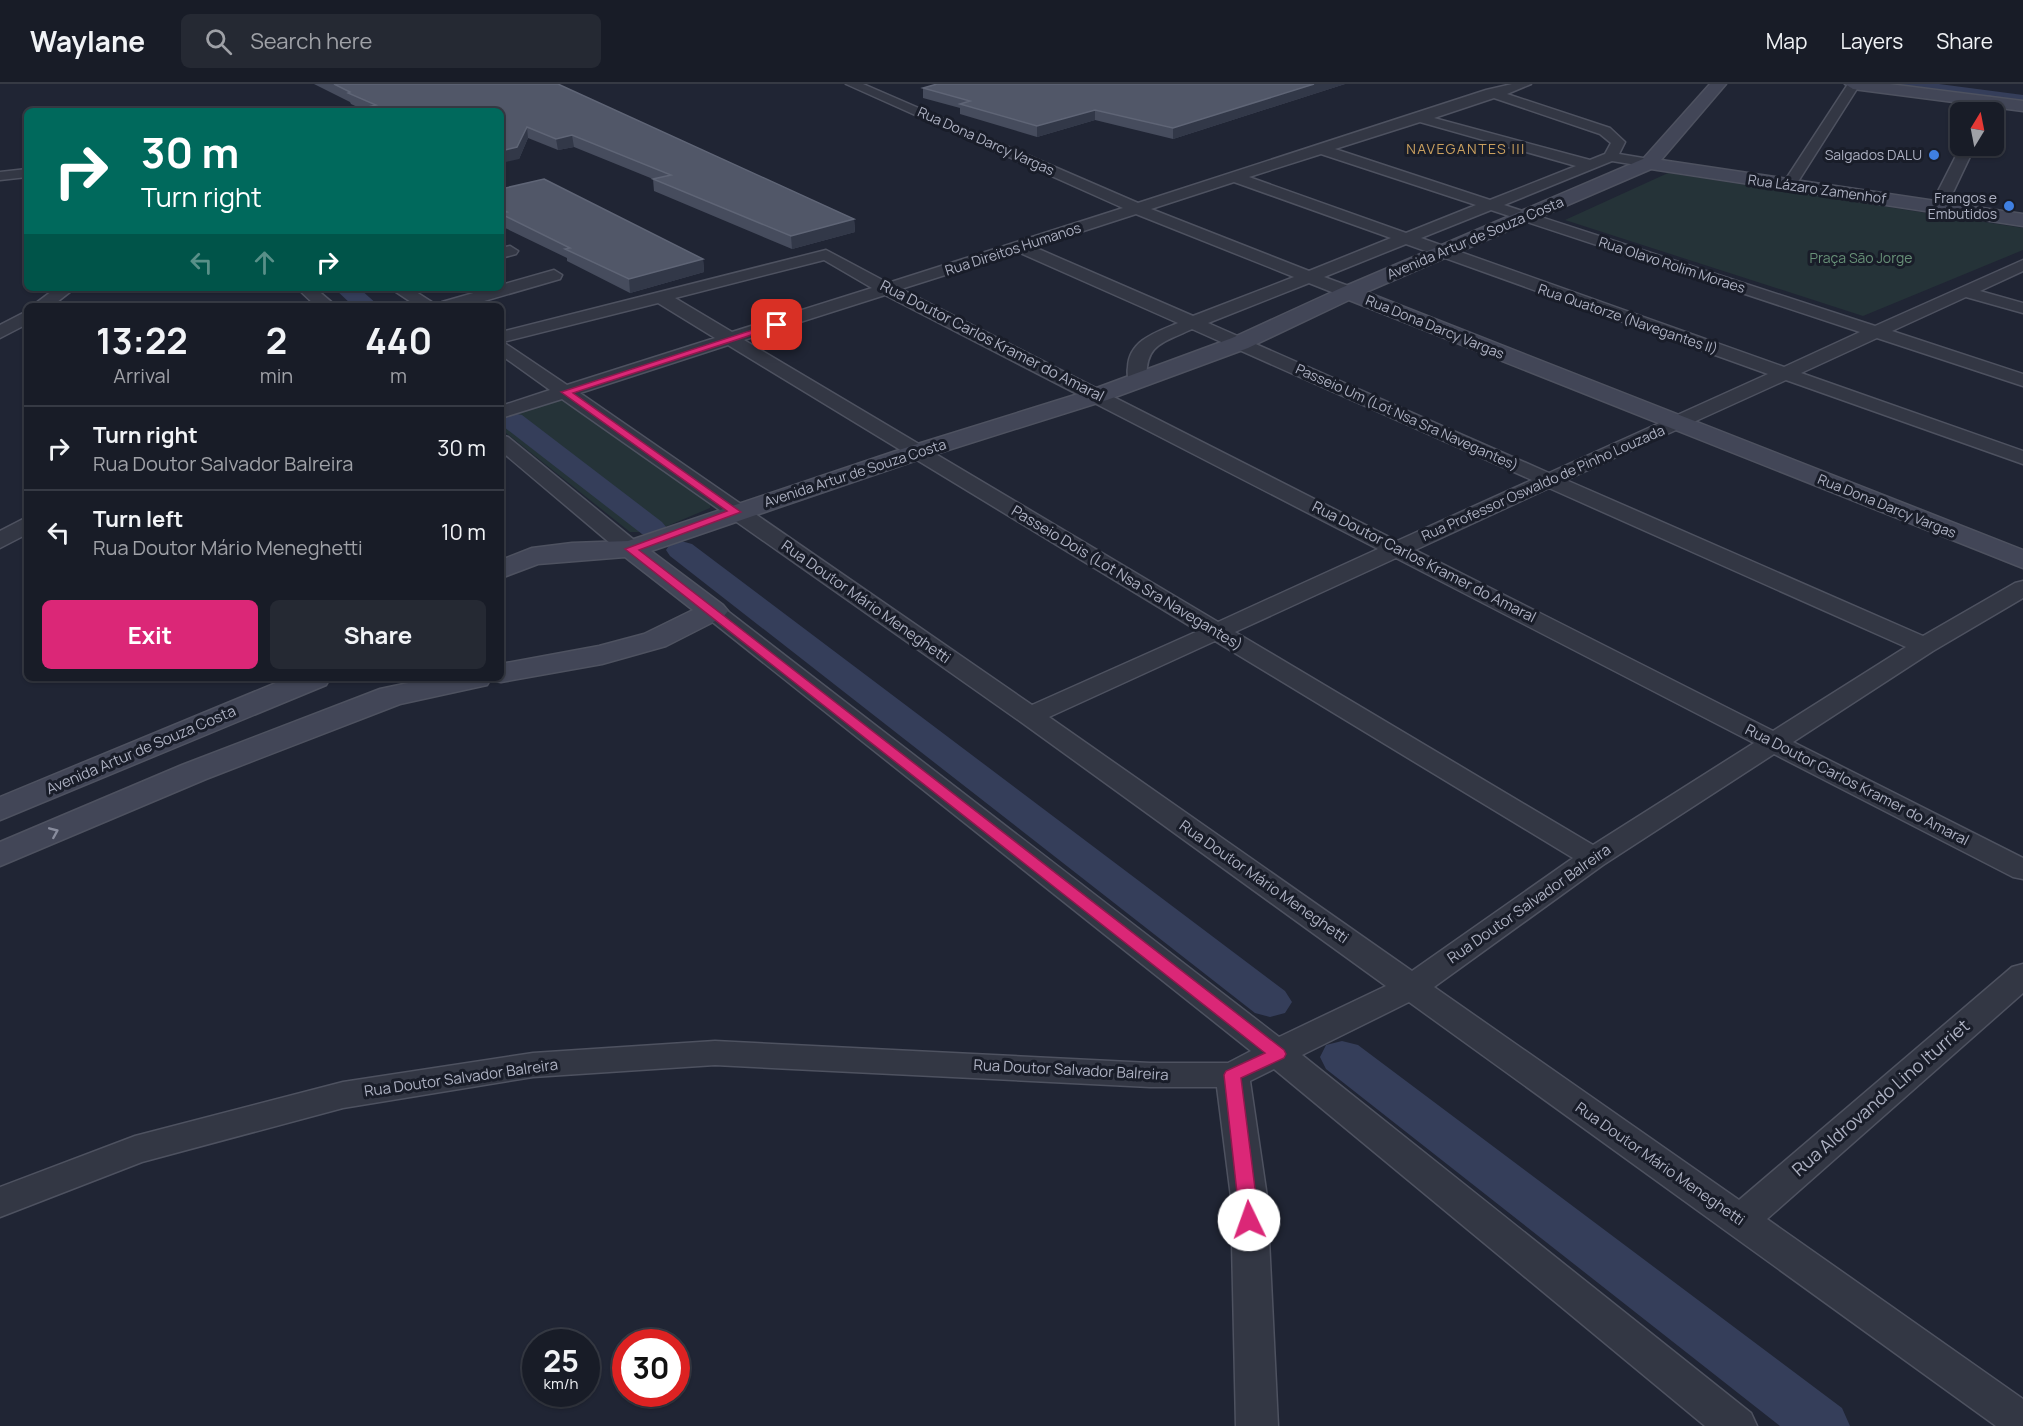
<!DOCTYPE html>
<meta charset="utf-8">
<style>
body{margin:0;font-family:Manrope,sans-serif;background:#252933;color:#f1f3f6;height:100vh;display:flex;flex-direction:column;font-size:22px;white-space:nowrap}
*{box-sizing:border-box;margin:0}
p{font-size:20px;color:#9fa1a7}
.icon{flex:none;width:33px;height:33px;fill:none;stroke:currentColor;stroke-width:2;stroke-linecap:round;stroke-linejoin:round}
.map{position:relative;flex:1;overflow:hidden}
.side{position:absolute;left:24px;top:219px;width:480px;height:378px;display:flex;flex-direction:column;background:#181c27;border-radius:9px;box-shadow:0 2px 4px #0004,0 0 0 2px #363a44}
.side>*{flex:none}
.banner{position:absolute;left:24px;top:24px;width:480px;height:183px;border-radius:9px;box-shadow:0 2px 4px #0004,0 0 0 2px #363a44;background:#00695c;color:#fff;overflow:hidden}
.needle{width:39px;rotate:10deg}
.controls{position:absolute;left:1950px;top:18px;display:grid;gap:12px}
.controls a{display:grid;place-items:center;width:54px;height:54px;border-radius:9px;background:#181c27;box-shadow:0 2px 4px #0004,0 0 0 2px #363a44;font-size:30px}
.speed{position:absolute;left:522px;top:1245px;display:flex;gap:12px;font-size:30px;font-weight:700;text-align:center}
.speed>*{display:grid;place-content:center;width:78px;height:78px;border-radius:50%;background:#181c27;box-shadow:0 2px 4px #0004,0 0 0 2px #363a44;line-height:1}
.speed small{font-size:15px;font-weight:400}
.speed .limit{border:9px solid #d22;background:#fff;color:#111}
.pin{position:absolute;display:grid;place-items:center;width:51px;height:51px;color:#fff;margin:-26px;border-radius:12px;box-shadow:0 3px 9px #0006}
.me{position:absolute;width:66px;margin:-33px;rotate:357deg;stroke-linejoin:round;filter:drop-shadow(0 0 4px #0008)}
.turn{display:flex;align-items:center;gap:21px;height:126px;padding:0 18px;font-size:27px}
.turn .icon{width:78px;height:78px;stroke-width:2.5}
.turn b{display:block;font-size:42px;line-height:51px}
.lanes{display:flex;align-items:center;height:57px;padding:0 18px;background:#0003;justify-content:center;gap:30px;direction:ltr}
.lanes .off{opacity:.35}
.eta{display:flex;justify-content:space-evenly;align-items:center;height:102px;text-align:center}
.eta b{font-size:36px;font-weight:700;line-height:42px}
.action{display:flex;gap:12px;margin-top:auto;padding:12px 18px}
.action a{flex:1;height:69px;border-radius:9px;background:#db2777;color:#fff;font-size:24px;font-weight:700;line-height:69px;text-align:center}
.action a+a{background:#252933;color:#f1f3f6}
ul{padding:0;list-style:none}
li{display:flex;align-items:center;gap:18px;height:84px;padding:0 18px;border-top:2px solid #363a44}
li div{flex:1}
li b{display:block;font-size:22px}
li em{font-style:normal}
header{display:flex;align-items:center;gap:36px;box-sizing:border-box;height:84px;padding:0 30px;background:#181c27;border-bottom:2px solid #363a44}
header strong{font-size:28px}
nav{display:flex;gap:33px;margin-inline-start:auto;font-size:21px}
.search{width:420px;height:54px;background:#252933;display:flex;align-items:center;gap:15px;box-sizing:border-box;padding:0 21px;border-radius:9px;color:#9fa1a7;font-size:22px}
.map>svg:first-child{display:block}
.green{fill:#253338}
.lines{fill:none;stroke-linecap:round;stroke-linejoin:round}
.canal{fill:#353e5a;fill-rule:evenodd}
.street-casing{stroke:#4e5260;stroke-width:3}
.secondary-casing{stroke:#4e5260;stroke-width:3}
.street{fill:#333744;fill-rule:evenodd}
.secondary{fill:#424657;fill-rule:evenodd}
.wall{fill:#464c5d}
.shaded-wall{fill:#323848}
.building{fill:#515768;stroke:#5f6576;stroke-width:1.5}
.oneway{stroke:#888c9d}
.route{fill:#db2777;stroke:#8e194d;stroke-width:1.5}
.shop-dot{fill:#3f7fe0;stroke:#191d29;stroke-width:2}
.labels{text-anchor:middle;stroke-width:6;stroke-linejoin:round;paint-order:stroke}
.far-street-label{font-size:14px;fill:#adb1c2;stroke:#191d29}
.far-neighbourhood-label{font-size:14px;letter-spacing:1.5px;fill:#caa05f;stroke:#191d29}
.far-poi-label{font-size:14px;fill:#adb1c2;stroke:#191d29;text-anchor:end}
.far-park-label{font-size:14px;fill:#679077;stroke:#191d29}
.street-label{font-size:15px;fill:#adb1c2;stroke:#191d29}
.near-street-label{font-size:18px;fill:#adb1c2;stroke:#191d29}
</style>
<header>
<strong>Waylane</strong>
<div class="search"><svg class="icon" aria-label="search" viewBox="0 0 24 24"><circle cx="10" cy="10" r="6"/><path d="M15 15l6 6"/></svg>Search here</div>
<nav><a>Map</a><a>Layers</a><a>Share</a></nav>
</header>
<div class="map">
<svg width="2023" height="1342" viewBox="0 0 2023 1342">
<rect width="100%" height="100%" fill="#202534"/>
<!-- green -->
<path class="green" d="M1668 89 2023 144V166L1863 232 1565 136Z
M557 316 570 318 710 420V424L653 448H630L501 345V333Z"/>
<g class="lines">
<!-- canal -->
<path class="canal" d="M1892 0H1939L2023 11V21L1900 5Z
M334 204H359L379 222H353Z
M513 329 522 331 662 438 667 444 662 450 652 453 642 450 504 343 501 339 504 331Z
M681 457 692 460 1285 907 1292 918 1285 929 1270 933 1255 929 670 472 666 466 670 460Z
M1342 957 1358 961 1842 1324 1850 1342H1780L1326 985 1320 973 1326 961Z"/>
<defs>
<path id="street" d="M846 0H863L1138 119 1486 6 1512 0H1531L1507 10 1610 44 1625 58 1619 70 1649 75 1656 79 1649 83 1612 77 1504 121 1875 242 2023 176V187L1980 207 2023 219V229L1966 213 1892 247 2023 290V302L1877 254 1801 289 2023 367V380L1786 296 1566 396 1923 552 2015 499 2023 497V514L1933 567 1793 658 2023 774V795L2013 793 1774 670 1603 781 1434 903 1739 1116 2012 883 2023 880V909L1767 1135 2023 1315V1342H1996L1409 918 1302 971 1751 1329 1757 1342H1705L1274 985 1250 997 1267 1113 1278 1342H1236L1231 1113 1217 1003H1150L715 981 533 993 343 1024 142 1078 0 1133V1103L135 1052 343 998 533 969 715 957 1150 979H1228L1251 967 705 532 701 527 705 522 713 520 721 522 1279 953 1386 902 1021 638 562 315 501 334V322L550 306 501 271V248L826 166 888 199 1123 124ZM1494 14 1600 50 1611 59 1605 70 1590 76 1434 34ZM1420 38 1576 82 1490 116 1335 65ZM1321 70 1476 121 1406 149 1249 93ZM1234 98 1391 154 1309 187 1151 125ZM1491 126 1860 248 1784 283 1421 154ZM1136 130 1294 193 1193 232 1034 163ZM1406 160 1768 290 1549 389 1208 239 1309 199 1342 212H1354L1357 208 1354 204 1324 193ZM1018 168 1178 239C1157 248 1129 256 1128 283 1127 289 1128 296 1131 301L1138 303 1147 297C1144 260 1163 259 1192 245L1532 396 1397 457 901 205ZM824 176 872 204 732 248 675 214ZM885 211 1378 465 1218 538 744 256ZM658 219 715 254 567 301 503 258ZM728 261 1198 547 1032 621 580 309ZM1549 404 1906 563 1773 647 1415 466ZM1396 474 1754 659 1593 761 1235 548ZM1215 557 1573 774 1412 887 1049 633Z
M1848 0H1860L1794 104H1784L1782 101Z
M1990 13 1996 17 1991 28H1979L1985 14Z
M1961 62H1975L1946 123 1943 126H1933L1930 123Z
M27 85V93L0 96V88Z
M510 162 518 167 516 170 501 174V164Z
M554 186 562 191 560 195 467 222H439L442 218 491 204H501V201Z
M56 204H75L52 222H32Z
M297 204H315L336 222H316Z
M390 204H410L438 222H417Z
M27 227V240L0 254V241Z
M501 351 508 353 639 460 642 465 639 470H623L501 367Z
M27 433V450L0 464V447Z"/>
<path id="secondary" d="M1710 0H1726L1661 76 2023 130V142L1651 85 1366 208 2023 466V484L1349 216 1248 264 1107 316 926 373 651 467 723 521 728 527 723 533 666 562 602 580 501 598 490 596 487 601 400 620 206 695 0 782V758L182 681 380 605 432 594H501V580L599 562 644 550 693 526 625 473 538 480 501 494V476L532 464 572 459 628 457 908 363 1091 306 1232 254 1341 204 1643 75Z
M1845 0H1889L2023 17V27L1853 5Z
M288 594H330L326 601 0 736V713Z"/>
</defs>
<!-- street casing -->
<use href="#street" class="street-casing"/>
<!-- secondary casing -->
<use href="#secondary" class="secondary-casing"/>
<!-- street -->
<use href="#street" class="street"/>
<!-- secondary -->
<use href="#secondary" class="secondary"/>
</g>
<!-- wall -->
<path class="wall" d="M314 0H558L854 135 855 148 792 165 654 107 653 95 574 63 558 66 528 54 519 75 501 27H366L351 20 350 18Z
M937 0H1345L1173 55 1095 36 1037 53 960 30V24L923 14V4Z
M501 105 703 175 704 188 630 209 567 177V174L501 142Z"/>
<!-- shaded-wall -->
<path class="shaded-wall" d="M1314 0H1345L1173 55V44Z
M1095 26V36L1037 53V42Z
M527 43 528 54 519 75 501 79V67Z
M572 51 574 63 558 66 556 55Z
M854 135 855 148 792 165 791 152Z
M703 175 704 188 630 209 629 195Z"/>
<!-- building -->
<path class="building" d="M334 0H558L854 135 791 152 653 95 671 91 572 51 556 55 527 43 517 63 501 67V27H376L368 23 376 21 348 9 350 8Z
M937 0H1314L1173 44 1095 26 1037 42 960 20 970 17 923 4Z
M544 95 703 175 629 195 565 165 570 164 501 130V129L507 128 501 125V105Z"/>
<!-- one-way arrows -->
<defs><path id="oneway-chevron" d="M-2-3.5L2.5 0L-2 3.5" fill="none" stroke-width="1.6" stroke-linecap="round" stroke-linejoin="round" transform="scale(1.5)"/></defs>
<use class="oneway" href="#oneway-chevron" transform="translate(54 748) rotate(-23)"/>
<!-- route -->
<path class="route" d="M774 239 782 241 573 309 741 428 639 466 1284 966 1286 970 1284 974 1241 994 1259 1136 1256 1141 1249 1143 1243 1141 1240 1136 1224 991 1226 987 1265 969 625 465 727 427 561 308Z"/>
<!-- markers -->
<g class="shop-dot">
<circle cx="1934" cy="71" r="6"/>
<circle cx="2009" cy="122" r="6"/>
</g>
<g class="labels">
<!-- far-street labels -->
<g class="far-street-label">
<text transform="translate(986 57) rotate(24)" y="5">Rua Dona Darcy Vargas</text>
<text transform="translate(1817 105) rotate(8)" y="5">Rua Lázaro Zamenhof</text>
<text transform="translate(1475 154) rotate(-23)" y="5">Avenida Artur de Souza Costa</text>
<text transform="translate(1013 165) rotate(-18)" y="5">Rua Direitos Humanos</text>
<text transform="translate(1672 181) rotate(18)" y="5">Rua Olavo Rolim Moraes</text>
<text transform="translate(1628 235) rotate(19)" y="5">Rua Quatorze (Navegantes II)</text>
<text transform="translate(1435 243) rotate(22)" y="5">Rua Dona Darcy Vargas</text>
<text transform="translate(1407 333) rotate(24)" y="5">Passeio Um (Lot Nsa Sra Navegantes)</text>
<text transform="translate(855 389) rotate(-18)" y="5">Avenida Artur de Souza Costa</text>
<text transform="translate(1543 399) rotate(-24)" y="5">Rua Professor Oswaldo de Pinho Louzada</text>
<text transform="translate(1887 422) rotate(22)" y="5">Rua Dona Darcy Vargas</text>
</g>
<!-- far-neighbourhood labels -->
<g class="far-neighbourhood-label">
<text x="1466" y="70">NAVEGANTES III</text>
</g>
<!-- far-poi labels -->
<g class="far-poi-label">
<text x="1922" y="76">Salgados DALU</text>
<text x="1997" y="119">Frangos e<tspan x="1997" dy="16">Embutidos</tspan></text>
</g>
<!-- far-park labels -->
<g class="far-park-label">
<text x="1861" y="179">Praça São Jorge</text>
</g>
<!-- street labels -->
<g class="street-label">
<text transform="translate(992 257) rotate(27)" y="5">Rua Doutor Carlos Kramer do Amaral</text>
<text transform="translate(1424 478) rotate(27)" y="5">Rua Doutor Carlos Kramer do Amaral</text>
<text transform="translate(1127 494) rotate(31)" y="5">Passeio Dois (Lot Nsa Sra Navegantes)</text>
<text transform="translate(866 518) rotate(35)" y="5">Rua Doutor Mário Meneghetti</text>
<text transform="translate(141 666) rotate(-23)" y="5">Avenida Artur de Souza Costa</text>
<text transform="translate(1857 701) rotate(27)" y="5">Rua Doutor Carlos Kramer do Amaral</text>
<text transform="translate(1264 798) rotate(35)" y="5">Rua Doutor Mário Meneghetti</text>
<text transform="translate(1529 820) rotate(-35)" y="5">Rua Doutor Salvador Balreira</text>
<text transform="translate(1071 986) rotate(3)" y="5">Rua Doutor Salvador Balreira</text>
<text transform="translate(461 994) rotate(-8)" y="5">Rua Doutor Salvador Balreira</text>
<text transform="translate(1660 1080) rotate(35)" y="5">Rua Doutor Mário Meneghetti</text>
</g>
<!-- near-street labels -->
<g class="near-street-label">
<text transform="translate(1881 1014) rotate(-41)" y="6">Rua Aldrovando Lino Iturriet</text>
</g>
</g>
</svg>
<div class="controls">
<a><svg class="needle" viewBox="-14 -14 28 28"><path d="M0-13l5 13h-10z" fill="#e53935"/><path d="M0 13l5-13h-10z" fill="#9fa1a7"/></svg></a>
</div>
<div class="speed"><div>25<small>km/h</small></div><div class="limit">30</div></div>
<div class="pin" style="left:777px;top:241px;background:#d93025"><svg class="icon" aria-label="arrive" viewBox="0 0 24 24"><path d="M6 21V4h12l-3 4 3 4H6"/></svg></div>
<svg class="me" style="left:1249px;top:1136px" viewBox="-20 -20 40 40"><circle r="19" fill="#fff"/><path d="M0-13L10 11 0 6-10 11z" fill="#db2777"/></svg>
<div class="banner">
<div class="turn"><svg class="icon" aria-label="right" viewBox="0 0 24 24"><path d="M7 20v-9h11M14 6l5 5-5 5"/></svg><div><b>30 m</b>Turn right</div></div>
<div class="lanes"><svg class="icon off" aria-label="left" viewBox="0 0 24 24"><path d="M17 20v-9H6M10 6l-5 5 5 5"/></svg><svg class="icon off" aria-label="ahead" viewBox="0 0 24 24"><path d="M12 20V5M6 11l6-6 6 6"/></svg><svg class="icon" aria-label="right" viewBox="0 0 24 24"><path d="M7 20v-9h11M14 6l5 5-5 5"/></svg></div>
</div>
<section class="side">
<div class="eta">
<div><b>13:22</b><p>Arrival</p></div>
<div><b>2</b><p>min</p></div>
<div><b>440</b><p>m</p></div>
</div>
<ul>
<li><svg class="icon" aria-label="right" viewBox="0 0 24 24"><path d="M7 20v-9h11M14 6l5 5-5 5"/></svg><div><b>Turn right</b><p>Rua Doutor Salvador Balreira</p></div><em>30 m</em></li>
<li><svg class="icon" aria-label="left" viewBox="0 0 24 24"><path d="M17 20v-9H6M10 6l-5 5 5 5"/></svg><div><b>Turn left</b><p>Rua Doutor Mário Meneghetti</p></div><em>10 m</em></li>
</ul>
<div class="action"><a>Exit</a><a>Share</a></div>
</section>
</div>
